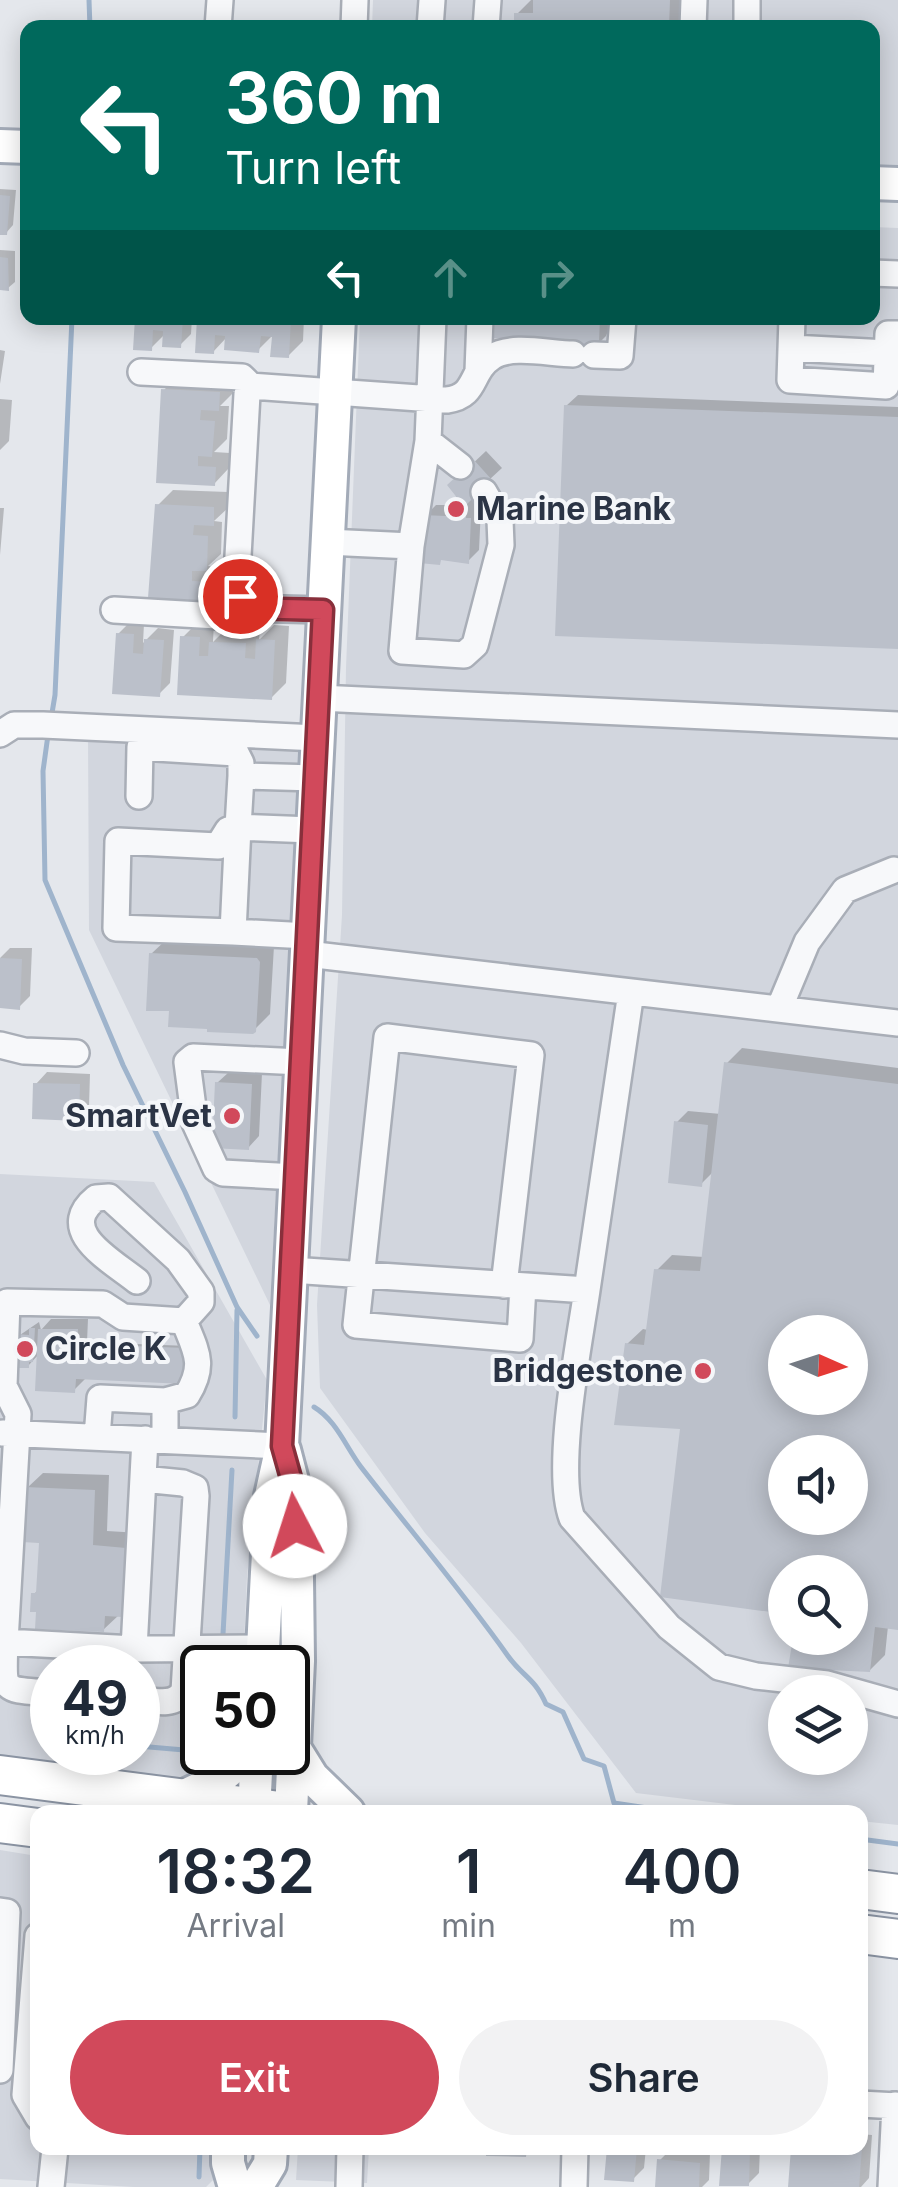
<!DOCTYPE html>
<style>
body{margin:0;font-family:Inter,sans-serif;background:#f2f2f3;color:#1f2937;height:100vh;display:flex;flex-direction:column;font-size:38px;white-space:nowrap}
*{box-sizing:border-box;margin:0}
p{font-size:32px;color:#747a83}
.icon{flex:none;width:55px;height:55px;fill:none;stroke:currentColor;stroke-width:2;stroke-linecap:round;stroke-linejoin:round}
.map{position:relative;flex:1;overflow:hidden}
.sheet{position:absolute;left:30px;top:1805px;width:838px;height:350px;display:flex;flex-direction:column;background:#fff;border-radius:20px;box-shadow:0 5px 25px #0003}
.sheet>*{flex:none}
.guide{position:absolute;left:20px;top:20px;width:860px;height:305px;border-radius:20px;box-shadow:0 5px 25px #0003;background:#00695c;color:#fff;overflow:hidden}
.needle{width:65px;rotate:93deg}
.controls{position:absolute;left:768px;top:1315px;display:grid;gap:20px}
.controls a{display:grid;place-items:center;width:100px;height:100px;border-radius:50%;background:#fff;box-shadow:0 5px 25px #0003;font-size:50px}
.speed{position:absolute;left:30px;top:1645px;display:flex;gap:20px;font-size:50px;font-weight:700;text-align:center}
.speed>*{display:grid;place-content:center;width:130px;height:130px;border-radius:50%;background:#fff;box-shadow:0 5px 25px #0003;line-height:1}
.speed small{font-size:25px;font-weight:400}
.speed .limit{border:5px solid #111;border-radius:15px;background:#fff;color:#111}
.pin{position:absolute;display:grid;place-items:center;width:85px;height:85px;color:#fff;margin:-42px;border:5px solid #fff;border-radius:50%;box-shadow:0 2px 10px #0007}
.me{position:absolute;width:110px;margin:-55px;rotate:355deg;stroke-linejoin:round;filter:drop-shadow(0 0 8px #0008)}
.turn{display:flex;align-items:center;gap:35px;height:210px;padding:0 40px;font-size:45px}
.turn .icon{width:130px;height:130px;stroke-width:2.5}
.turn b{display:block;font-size:70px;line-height:85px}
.lanes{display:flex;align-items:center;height:95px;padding:0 40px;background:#0003;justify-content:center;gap:50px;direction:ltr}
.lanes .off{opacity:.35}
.eta{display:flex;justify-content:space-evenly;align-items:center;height:170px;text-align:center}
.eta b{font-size:60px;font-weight:600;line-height:70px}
.cta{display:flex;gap:20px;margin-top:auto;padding:20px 40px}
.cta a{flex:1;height:115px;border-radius:60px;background:#d1495b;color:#fff;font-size:40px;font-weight:600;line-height:115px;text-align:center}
.cta a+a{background:#f2f2f3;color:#1f2937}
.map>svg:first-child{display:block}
.built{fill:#d2d6de;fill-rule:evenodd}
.shadow{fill:#0003;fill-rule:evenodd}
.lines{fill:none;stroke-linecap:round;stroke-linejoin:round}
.stream{stroke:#9fb4cc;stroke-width:5}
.building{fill:#bbc0ca;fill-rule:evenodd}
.minor-casing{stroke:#a9aeb7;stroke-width:30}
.major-casing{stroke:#a3abb8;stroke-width:38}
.highway-casing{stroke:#8b94a3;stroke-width:42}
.minor{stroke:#f7f8fa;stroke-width:25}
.major{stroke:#fff;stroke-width:32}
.highway{stroke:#fff;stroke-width:38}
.route-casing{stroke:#882f3b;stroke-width:25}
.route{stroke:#d1495b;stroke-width:18}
.poi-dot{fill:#d1495b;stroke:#f4f6f9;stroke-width:4}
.labels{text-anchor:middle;stroke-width:8;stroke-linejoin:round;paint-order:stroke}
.poi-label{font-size:32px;font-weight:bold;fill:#2b3445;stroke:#f4f6f9;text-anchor:start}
</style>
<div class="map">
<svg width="898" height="2187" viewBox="0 0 898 2187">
<rect width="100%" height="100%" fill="#e4e7ec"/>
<!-- built -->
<path class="built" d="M373 0H898V165L873 164 872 28H372Z
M873 227 898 228V1825L860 1821V1812H792L636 1793 521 1643 425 1533 320 1388 317 1305 342 915 346 668 360 318H872ZM785 1332H850V1398H785ZM785 1452H850V1518H785ZM785 1572H850V1638H785ZM785 1692H850V1758H785Z
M88 735 300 748 270 1305 89 930Z
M0 1174 154 1182 267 1380 247 1577 243 1667 202 1668V1752L234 1753 205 1776 158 1781 0 1760ZM52 1668H138V1752H52Z
M0 1850 37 1856 38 2148H218L215 2178 206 2187H134L0 2179Z
M298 2148H369L367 2183 296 2180Z"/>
<!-- shadow -->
<path class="shadow" d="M531 0H684L697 28H516L517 14Z
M0 189 16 190 13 225 6 233 0 232Z
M0 250 15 251V282L8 288H0Z
M137 318H192L191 334 180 345 165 334 151 348H136Z
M200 318H304L303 341 288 356 274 334 258 350 227 337 213 352 198 351Z
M497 318H613L606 336 590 352 574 338 497 335Z
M0 350 5 351 0 384Z
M179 374 234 378 233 393 220 406H229L227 439 214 452 230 453 229 468 214 484 158 480 164 390Z
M578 395 898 407V646L566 406Z
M0 399 12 400 9 441 0 450Z
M486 451 502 468 477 491 476 507 481 508 479 550 468 561 423 545 428 539 425 516 436 505H448L458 495 450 485Z
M173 490 228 492V508L214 521 222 522 221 554 208 566 224 567V583L209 598 151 596 158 505Z
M0 508H4L0 555Z
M198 622H214L213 642 227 628 260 629 259 640 274 625 289 626 286 683 271 698 180 693 183 637Z
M129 623 144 624 143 643 158 628 174 630 170 683 159 694 118 634Z
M167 939 274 946 270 1014 252 1032 171 1009 151 954Z
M10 948H32L30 996 19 1007 0 1006V958Z
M742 1048 898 1068V1627L888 1626 885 1655 870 1670 791 1666 795 1638H850V1572H785V1612L683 1426 627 1344 643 1329 648 1330 657 1270 672 1255 704 1257 714 1171 701 1184 677 1122 688 1111 721 1114 727 1063ZM785 1332H850V1398H785ZM785 1452H850V1518H785Z
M47 1072 90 1074 89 1107 78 1118 36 1084Z
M229 1072 262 1073 259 1136 248 1148 217 1083Z
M51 1319H88L87 1342 188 1346 85 1379 74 1390 39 1354 28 1366 20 1335 39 1322 41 1330Z
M43 1473 109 1475 107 1531 140 1533 136 1599 103 1630 39 1610 34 1594 39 1589 41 1541 27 1488Z
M860 1985H864L860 2055Z
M860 2134 872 2135 869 2178 861 2187 790 2186 793 2148H860Z
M383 2148H430L427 2151Z
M610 2148H646L644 2168 633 2179 607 2178Z
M724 2148H760L759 2173 748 2184H722Z
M671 2149 710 2153 709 2180 702 2187H657L659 2161Z"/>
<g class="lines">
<!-- stream -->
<path class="stream" d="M89 0 90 28
M51 719 55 695 72 318
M48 735 43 771 45 880 123 1065 185 1192 237 1307 257 1336
M314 1407C336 1420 346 1447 361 1467 410 1530 462 1591 508 1656 523 1677 534 1677 546 1704L563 1712 584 1759 604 1766 614 1803 674 1812
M235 1417 237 1310
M223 1634 232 1470
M221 1668 222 1662
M138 1746 184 1750 202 1741
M860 1839 898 1844
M199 2177 200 2148"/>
</g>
<!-- building -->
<path class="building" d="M533 0H670L669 28H514V13H533Z
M0 195 10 196 7 235H0Z
M0 257 8 258 9 291 0 290Z
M135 318H183L181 348 162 347 163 331 153 330 152 351 133 350Z
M197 318H291L289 358 270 357 272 337 261 336 259 353 224 350 225 336 215 335 214 354 195 353Z
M495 318H600L599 342H593L591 354H571V341L494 338Z
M161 389 220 392 219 411 201 410 200 420 215 421 212 457 198 456V466L216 467 215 486 156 483Z
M564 405 898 417V649L555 636Z
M474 460 492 480 467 504 466 518H471L469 564 441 560 440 565 419 563 421 543 426 544V535H421L422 515 446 516V503L462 504 447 485Z
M155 504 214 507V526L194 525 193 535 208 536 207 571H192V581L210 582V601L148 598Z
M116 633 134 634 133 653 143 654 144 639 164 640 160 697 112 694Z
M180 636 200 637 199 656H208L209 642 246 643 245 658 255 659 256 639 275 640 272 700 177 695Z
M149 953 257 958 260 962 256 1032 253 1034 207 1032V1029L168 1027 169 1011H146Z
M0 958 22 959 20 1010 0 1008Z
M724 1062 898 1084V1630L875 1627 870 1672 788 1668 793 1638H850V1572H785V1614L660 1597 680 1429 614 1425 625 1343 644 1345 654 1269 700 1271ZM785 1332H850V1398H785ZM785 1452H850V1518H785Z
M215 1082 252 1084 249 1150 212 1148Z
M33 1083 80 1084 79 1121 32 1119Z
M674 1121 708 1125 702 1187 668 1183Z
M29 1328H35L33 1362H29V1368H16L17 1334 29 1335Z
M38 1329H78L77 1344 187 1348 185 1384 76 1379 75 1393 35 1391Z
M25 1487 95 1490 93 1545 126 1548 122 1617 105 1616 104 1632 35 1629 36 1612H30L31 1593H36L39 1543 22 1542Z
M486 2148H527L526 2157 486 2156Z
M607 2148H637L634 2182 604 2180Z
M722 2148H750L749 2186H719Z
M791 2148H862L859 2187H788Z
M657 2159 700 2163 699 2187H655Z"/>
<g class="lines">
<defs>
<path id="minor" d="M218 28 220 0
M354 28 355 0
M430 28 432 0
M486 28 488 0
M693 28 694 0
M747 28V0
M872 273 898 274
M433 318 428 441 411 546 402 651 464 655 475 645 501 545 500 520 484 492
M792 318 790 380 886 386 888 334H898
M792 348 887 353
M594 355 620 356 623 318
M478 371 480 318
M141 372 242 377 251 386
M428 441 460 466
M327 542 411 546
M114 610 235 617 248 608
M323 610 248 608 240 596 237 574 247 394 251 386 447 400C478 396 469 372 492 357 511 344 551 354 573 354
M319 698 898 725
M0 734 14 725H43L317 738
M139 796 140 747 236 753 241 763V776
M233 932 116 928 118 841 218 846 228 830 238 827 241 776 315 778
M308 936 233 932 238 827 312 830
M307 954 898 1023
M779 1009 807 942 845 890 894 870
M0 1045 24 1051 76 1053
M296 1177 223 1173 216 1169 195 1123 187 1062 193 1057 301 1062
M291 1270 587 1290 631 992
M137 1281C111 1260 55 1231 96 1198L109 1197 178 1260 201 1292V1302L184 1321
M504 1285 531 1055 387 1037 356 1325 520 1339 523 1286
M587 1290C579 1345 554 1469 572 1518L669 1627 719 1667 756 1676 827 1684 898 1704
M3 1433 282 1446
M97 1437 100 1398 165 1401
M145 1439 134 1649 5 1642 18 1414 4 1386 7 1302 103 1304 123 1317 184 1321C196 1351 206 1365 187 1395L165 1401V1440
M0 1642H5C3 1694 1 1689 52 1693
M134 1649 263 1648
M138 1699C154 1701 174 1707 184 1691L196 1496 195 1488 183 1483 143 1479
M0 1911 7 1912 0 2070
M38 1936 25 2095 38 2117
M860 2104 898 2106
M51 2187 55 2148
M349 2187 350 2148
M574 2187 575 2148
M891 2187 895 2105"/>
<path id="major" d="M0 146 28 147
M872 183 898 184
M284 1450 296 1496 298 1661 291 1812
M262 1668 271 1496 282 1446 339 318
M294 1748 312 1777 348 1812
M180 1798C207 1786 228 1777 245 1752
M254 1812 257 1752
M228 2148V2163L235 2187
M256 2187 270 2164 271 2148"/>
<path id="highway" d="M0 1775 287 1812
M0 1823 38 1828
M860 1889 898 1894
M860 1934 898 1939"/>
</defs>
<!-- minor casing -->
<use href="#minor" class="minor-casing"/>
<!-- major casing -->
<use href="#major" class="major-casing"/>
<!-- highway casing -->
<use href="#highway" class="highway-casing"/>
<!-- minor -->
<use href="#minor" class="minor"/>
<!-- major -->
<use href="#major" class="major"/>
<!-- highway -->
<use href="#highway" class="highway"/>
</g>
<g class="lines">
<defs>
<path id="route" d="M240 596 248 608 323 610 282 1446 296 1496 295 1526"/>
</defs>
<!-- route casing -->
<use href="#route" class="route-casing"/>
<!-- route -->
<use href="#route" class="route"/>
</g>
<!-- markers -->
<g class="poi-dot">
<circle cx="456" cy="509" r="10"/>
<circle cx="232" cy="1116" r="10"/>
<circle cx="25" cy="1349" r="10"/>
<circle cx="703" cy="1371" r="10"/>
</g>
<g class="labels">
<!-- poi labels -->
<g class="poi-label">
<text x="476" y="520">Marine Bank</text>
<text x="212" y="1127" text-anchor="end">SmartVet</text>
<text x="45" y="1360">Circle K</text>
<text x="683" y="1382" text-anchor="end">Bridgestone</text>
</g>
</g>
</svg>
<div class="controls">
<a><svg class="needle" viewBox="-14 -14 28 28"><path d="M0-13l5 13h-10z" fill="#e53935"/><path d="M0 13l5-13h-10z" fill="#747a83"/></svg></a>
<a><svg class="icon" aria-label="sound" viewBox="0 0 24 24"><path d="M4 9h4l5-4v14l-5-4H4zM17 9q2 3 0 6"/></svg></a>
<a><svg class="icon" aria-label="search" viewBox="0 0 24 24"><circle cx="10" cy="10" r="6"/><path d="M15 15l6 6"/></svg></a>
<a><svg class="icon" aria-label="layers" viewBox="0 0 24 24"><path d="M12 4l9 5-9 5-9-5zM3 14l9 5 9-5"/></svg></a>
</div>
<div class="speed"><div>49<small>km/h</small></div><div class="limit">50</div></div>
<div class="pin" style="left:240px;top:596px;background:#d93025"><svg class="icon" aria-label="arrive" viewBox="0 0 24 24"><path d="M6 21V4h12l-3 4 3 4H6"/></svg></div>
<svg class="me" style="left:295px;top:1526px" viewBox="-20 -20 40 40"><circle r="19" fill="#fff"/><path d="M0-13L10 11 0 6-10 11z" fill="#d1495b"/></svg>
<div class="guide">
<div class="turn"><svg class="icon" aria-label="left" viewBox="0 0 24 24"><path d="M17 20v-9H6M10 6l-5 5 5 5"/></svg><div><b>360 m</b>Turn left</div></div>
<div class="lanes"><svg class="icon" aria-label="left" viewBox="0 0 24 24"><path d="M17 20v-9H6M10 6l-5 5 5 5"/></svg><svg class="icon off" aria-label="ahead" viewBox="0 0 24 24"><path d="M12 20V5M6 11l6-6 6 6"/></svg><svg class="icon off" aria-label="right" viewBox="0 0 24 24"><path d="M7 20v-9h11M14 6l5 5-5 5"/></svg></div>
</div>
<section class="sheet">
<div class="eta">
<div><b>18:32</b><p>Arrival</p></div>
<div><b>1</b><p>min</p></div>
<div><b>400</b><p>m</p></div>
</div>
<div class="cta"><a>Exit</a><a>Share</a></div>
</section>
</div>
